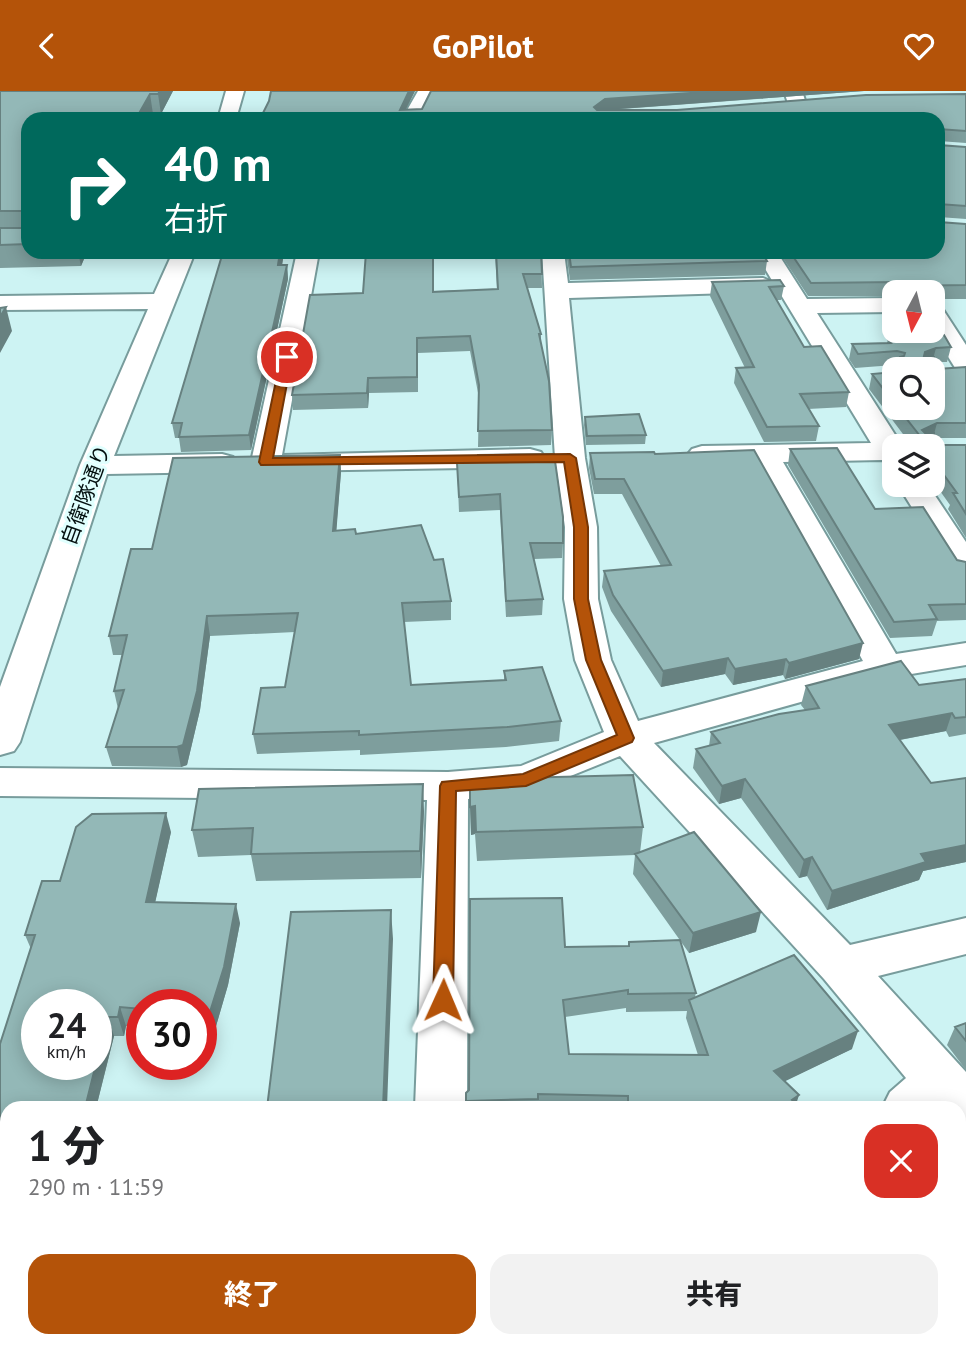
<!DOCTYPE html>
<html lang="ja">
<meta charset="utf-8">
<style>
body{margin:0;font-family:"PT Sans","Noto Sans JP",sans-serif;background:#f2f2f2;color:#202124;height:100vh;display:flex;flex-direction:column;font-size:26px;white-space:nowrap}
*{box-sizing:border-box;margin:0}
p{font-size:23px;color:#757577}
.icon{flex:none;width:38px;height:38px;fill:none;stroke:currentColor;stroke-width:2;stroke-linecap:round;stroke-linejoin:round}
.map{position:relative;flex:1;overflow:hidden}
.sheet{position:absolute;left:0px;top:1010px;width:966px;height:247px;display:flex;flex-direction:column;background:#fff;border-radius:21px 21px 0 0;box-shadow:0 4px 18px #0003}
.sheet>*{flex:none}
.banner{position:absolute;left:21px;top:21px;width:924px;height:147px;border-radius:21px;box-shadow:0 4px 18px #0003;background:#00695c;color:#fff;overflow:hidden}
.needle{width:46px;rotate:187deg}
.controls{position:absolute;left:882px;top:189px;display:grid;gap:14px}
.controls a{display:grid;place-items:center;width:63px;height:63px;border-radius:14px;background:#fff;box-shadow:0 4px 18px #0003;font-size:35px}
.speed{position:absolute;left:21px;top:898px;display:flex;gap:14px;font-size:35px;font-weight:700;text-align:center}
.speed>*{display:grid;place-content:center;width:91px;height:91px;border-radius:50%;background:#fff;box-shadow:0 4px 18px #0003;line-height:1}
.speed small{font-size:18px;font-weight:400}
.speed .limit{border:10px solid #d22;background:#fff;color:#111}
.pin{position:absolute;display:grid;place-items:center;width:60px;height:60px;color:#fff;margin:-30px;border:4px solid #fff;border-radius:50%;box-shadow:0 2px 7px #0007}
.me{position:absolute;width:77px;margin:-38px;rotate:1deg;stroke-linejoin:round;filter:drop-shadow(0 0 5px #0008)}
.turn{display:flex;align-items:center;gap:24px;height:147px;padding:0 28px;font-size:32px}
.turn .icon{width:91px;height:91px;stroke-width:2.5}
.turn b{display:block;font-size:49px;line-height:60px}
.round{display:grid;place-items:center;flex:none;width:74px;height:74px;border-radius:21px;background:#f2f2f2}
.summary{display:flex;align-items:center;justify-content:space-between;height:119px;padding:0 28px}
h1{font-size:42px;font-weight:800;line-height:52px}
.primary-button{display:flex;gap:14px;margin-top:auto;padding:14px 28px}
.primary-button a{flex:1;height:80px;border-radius:21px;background:#b45309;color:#fff;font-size:28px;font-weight:800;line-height:80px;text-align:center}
.primary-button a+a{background:#f2f2f2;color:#202124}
header{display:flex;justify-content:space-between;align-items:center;height:91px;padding:0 28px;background:#b45309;color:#fff;font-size:32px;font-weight:800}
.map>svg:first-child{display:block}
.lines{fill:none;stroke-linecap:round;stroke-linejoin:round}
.minor-casing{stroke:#789c9c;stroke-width:4}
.minor{fill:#fff;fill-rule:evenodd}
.wall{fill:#7e9e9d;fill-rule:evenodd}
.shaded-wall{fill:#678180}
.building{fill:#93b8b7;stroke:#678180;stroke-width:2}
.route{fill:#b45309;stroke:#753606;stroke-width:2}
.labels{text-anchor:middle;stroke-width:6;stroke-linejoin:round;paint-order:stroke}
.street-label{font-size:21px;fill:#030f0f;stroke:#e0fffe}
</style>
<header><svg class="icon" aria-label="back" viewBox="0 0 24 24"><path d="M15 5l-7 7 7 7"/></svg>GoPilot<svg class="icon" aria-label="heart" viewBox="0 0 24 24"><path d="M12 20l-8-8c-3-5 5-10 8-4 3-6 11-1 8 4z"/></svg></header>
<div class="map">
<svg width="966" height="1255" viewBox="0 0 966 1255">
<rect width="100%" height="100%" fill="#cdf3f3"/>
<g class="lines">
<defs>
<path id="minor" d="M226 0H244L236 28H218Z
M418 0H436L420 28H402Z
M784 0H802L811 28H793Z
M173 161H195L114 365 222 363 233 366 237 372 233 378 222 381 107 383 20 651 14 660 0 664V596L80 374 148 218 0 219V205L154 203Z
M297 161H319L282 364 530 358 541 361 545 367 541 373 530 376 289 380C277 377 269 381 255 377L251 371Z
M542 161H564L568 192 763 187 773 191 755 161H777L807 208 894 207V221L817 222 901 353 905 355H894V374L882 369 783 371 896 563 966 552V574L887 587 654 652 850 854 966 827V863L878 885 966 981V1036L959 1033V1017H882L890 1001 906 987 824 888 620 665 526 703 468 708 467 1017H415L427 709 0 705V677L448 681 521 675 604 641 575 569 564 508 565 436 555 367ZM775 194 871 352 702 355 692 358 687 364 692 370 702 373 754 372 863 570 638 630 611 569 598 508 597 436 585 367 569 207 763 201 771 199Z
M933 215 942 217 966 254V282L957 280 932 240Z
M898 394H928L966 451V487L954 484Z
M405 1250H465V1255H405Z
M615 1250H679L677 1255H613Z"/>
</defs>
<!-- minor casing -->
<use href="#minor" class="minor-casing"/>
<!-- minor -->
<use href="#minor" class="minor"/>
</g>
<!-- wall -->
<path class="wall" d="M0 0H173L161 23H153L150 28H28V161H87L81 175 0 177Z
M271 0H415L406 18H422L431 0H966H864L607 19H677L966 3V52L939 50V54L966 56V128L939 126V131L966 133V208H933V201H894V205H808L779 161H938L260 28 269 10Z
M223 161H284L282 174H287L288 188 251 359 181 361 179 347H175L172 332Z
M495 161H541L542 197H527L541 243V254L552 339 551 354 478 356 479 307 470 260 418 262V301L369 302 368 317 293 319 292 304 363 202 497 198Z
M566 161H762L767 170 765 184 570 189Z
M712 191 784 195 781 209H777L804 256 849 301 846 316 808 318 819 335 816 350 764 351 734 292 736 277H745L710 205Z
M888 248 951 256 947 271H934V275L937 278 966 276V347H935V354H966V447L948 418 950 414 933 390V355H912L869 298 872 283 894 281V317H933V278H897L898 276 894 274 855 277 849 268 852 253 887 252Z
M585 326 646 344 645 353 586 354 584 334Z
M790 358 875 418 957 469 966 471V529L937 530 932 545 890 547 788 374Z
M590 362 655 363 859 568 785 588 783 584 733 594 725 583 661 596 611 520 602 496 604 480 661 475 622 403H594L589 377Z
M340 364 341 381 336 440 356 443 451 510V529L404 531 411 594 504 589V580L561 630 559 650 506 656 360 664V659L257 663 253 643 285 596 295 541 210 545 200 619 187 674 181 676 112 675 106 656 118 618 114 600 123 564H113L109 545 152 458Z
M478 371 563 452 562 467 534 468 543 508 542 524 506 526 500 419 459 421 457 372Z
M966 588V643L949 646 946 640 900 649 931 692 966 687V771L923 780 919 789 827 819 807 785 799 787 741 707 719 713 693 677 696 658 709 655 711 641 805 619 801 614 806 595 919 594Z
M470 691 643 736 640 762 756 841 689 862 633 783 635 764 477 770 475 743 471 744Z
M424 720 421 787 256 790 251 764 198 766 192 739Z
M171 741 155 811 240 832 228 894 214 942 201 941V914H142V936L126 935 124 945H114L96 1017H7V1104H0V953L31 858 25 844 60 790Z
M565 856 696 902 695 906 852 958 784 990 796 1013 800 1017H466V1002L469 999ZM626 917V921L687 920 686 927 698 964 569 963 565 926Z
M966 932V979L947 954 955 936Z
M7 1127V1164L0 1151Z
M966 1166V1255H946L949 1250H959V1178Z
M7 1177V1235H6L0 1225V1201Z
M130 1250H360L359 1255H132Z
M481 1250H585L584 1255H480Z"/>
<!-- shaded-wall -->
<path class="shaded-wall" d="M160 0H173L161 23 158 3Z
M409 0H415L401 28 400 19Z
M719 0H864L605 19 593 28 594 16 605 8Z
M150 3 153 23 150 28H138L137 26Z
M78 161H87L81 175Z
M280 161H284L280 188 278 174Z
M287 174 288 188 251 359 249 344Z
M6 216 12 240 0 262V226Z
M936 257 932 272 921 276 925 261Z
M368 287 369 302 368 317 367 302Z
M937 332 933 347 925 351 922 339Z
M340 364 341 381 335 458 333 440Z
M207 525 210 545 200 619 187 674 181 676 177 656Z
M863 552 859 568 785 588 789 572Z
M728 567 725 583 661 596 663 580Z
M786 568 783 584 733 594 735 578Z
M952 622 946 640 883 652 889 634Z
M745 688 741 707 719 713 722 695Z
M423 693 424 720 421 787 420 760Z
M475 715V743L471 744 470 716Z
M166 722 171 741 151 830 146 811Z
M966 754V771L923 780 919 789 827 819 832 800 921 763Z
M812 766 807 785 799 787 804 769Z
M236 813 240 832 228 894 214 942 209 924Z
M391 819 393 848 387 1017H383Z
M761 821 756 841 689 862 693 842Z
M120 916 126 935 124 945 118 926Z
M108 926 114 945 96 1017H87L86 1013Z
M858 940 852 958 769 998 774 980Z
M799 1004 795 1017 792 1009Z
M355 1250H360L359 1255H354Z"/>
<!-- building -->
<path class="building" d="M0 0H160L158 3H150L137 26H114L113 28H28V153L0 154V137H24L25 120H0Z
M271 0H409L400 19 422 18 431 0H719L605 8 594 16 597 19H677L866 4 966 3V40L939 38V54L966 56V115L939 113V131L966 133V194L900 195 897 191 811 192 790 161H938V28H260L269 10Z
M223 161H280L278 174H287L249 344 179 346 182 332H172Z
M366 161H433V201L498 198 496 161H541L542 183H523L541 243H539L549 290 552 339 478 340 479 294 470 245 417 247V286L368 287 367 302 292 304 310 204 363 202Z
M569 161H762L767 170 571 176Z
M780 189 784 195 769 196 804 256 821 255 849 301 800 303 819 335 767 336 736 277 754 276 712 191Z
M6 216 0 226V217Z
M944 244 951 256 936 257 925 261 924 265 934 266V275L937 278 966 276V332H937L922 339 925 342H934L935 354H966V423L953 402H957L933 369V355H928L898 317H933V278H900V266L904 265 905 262 897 260 858 263 852 253 891 252 888 248Z
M894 281V312L872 283Z
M639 323 646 344 587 345 585 326Z
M837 357 875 418 923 416 957 469 966 471V513L929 514 937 528 894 531 790 358Z
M754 359 863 552 789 572 786 568 735 578 728 567 663 580 613 504 604 480 671 474 624 388H595L590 362 654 361 655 363Z
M554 363 563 426V452H530L543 508 506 510 500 403 459 406 457 372 478 371V364Z
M340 364 333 440 355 438 356 443 421 434 434 469 443 468 451 510 402 512 411 594 506 589 504 580 542 576 561 630 507 636 359 644V640L253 643 261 597 285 596 298 522 207 525 197 600 183 654 177 656H106L124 599 114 600 127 544 109 545 131 458H152L173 367Z
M901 570 919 594 966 588V626L955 627 952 622 889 634 931 692 966 687V754L921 763 926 771 832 800 812 766 804 769 745 688 722 695 696 658 720 652 711 641 779 623 819 617 806 595Z
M633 684 643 736 476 741 475 715 470 716V691L474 688Z
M423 693 420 760 251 763 253 737 192 739 199 698Z
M166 722 146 811 236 813 224 876 209 924 201 923V914H142V918L120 916 118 926H108L96 971V914H37V973H96L86 1013H29L28 1017H7V1086H0V953L35 844H25L42 790H60L76 736 92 723Z
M694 741 761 821 693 842 635 763Z
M562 807 565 856 629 855V851L680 849 696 902 628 903V899L563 909 569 963 708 964 689 909 794 864 858 940 774 980 799 1004 792 1009 800 1017H628V1005L538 1003V1008L466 1010V1002L469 999 470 808Z
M391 819 383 1017H267L291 821Z
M966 932V950L955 936Z
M7 1127V1151H0Z
M966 1166V1213L959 1208V1178Z
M7 1177V1217H0V1201Z
M966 1221V1255H948L950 1250H959V1234Z
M259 1250H355L354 1255H258Z
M481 1250H547V1255H480Z
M724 1250H736L743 1255H721Z"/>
<!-- route -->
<path class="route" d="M287 263 292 266 273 367 570 363 576 367 588 436V508L601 569 634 647 632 651 526 695 456 700 453 909 450 915 443 918 436 915 433 909 440 695 442 691 523 683 617 644 586 569 574 508V436L564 371 261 374 259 371 281 266Z"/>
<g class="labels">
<!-- street labels -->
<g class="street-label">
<text transform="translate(86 404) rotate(-70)" y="7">自衛隊通り</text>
</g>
</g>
</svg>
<div class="controls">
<a><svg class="needle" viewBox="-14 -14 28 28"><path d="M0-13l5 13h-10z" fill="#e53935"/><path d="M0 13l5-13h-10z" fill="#757577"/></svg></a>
<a><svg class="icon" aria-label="search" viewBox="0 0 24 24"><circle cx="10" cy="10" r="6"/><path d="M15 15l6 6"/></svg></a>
<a><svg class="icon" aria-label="layers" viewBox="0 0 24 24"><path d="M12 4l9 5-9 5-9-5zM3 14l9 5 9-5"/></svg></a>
</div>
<div class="speed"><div>24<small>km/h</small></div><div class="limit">30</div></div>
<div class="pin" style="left:287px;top:266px;background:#d93025"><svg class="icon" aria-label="arrive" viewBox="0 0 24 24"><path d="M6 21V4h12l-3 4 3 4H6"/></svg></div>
<svg class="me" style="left:443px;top:909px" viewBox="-20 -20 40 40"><path d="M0-17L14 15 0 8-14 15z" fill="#b45309" stroke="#fff" stroke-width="4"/></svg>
<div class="banner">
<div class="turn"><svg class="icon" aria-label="right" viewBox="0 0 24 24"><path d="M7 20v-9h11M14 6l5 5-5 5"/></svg><div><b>40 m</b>右折</div></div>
</div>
<section class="sheet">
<div class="summary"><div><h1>1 分</h1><p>290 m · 11:59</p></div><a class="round" style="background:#d93025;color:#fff"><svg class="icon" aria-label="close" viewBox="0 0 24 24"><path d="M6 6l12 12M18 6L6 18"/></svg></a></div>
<div class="primary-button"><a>終了</a><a>共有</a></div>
</section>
</div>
